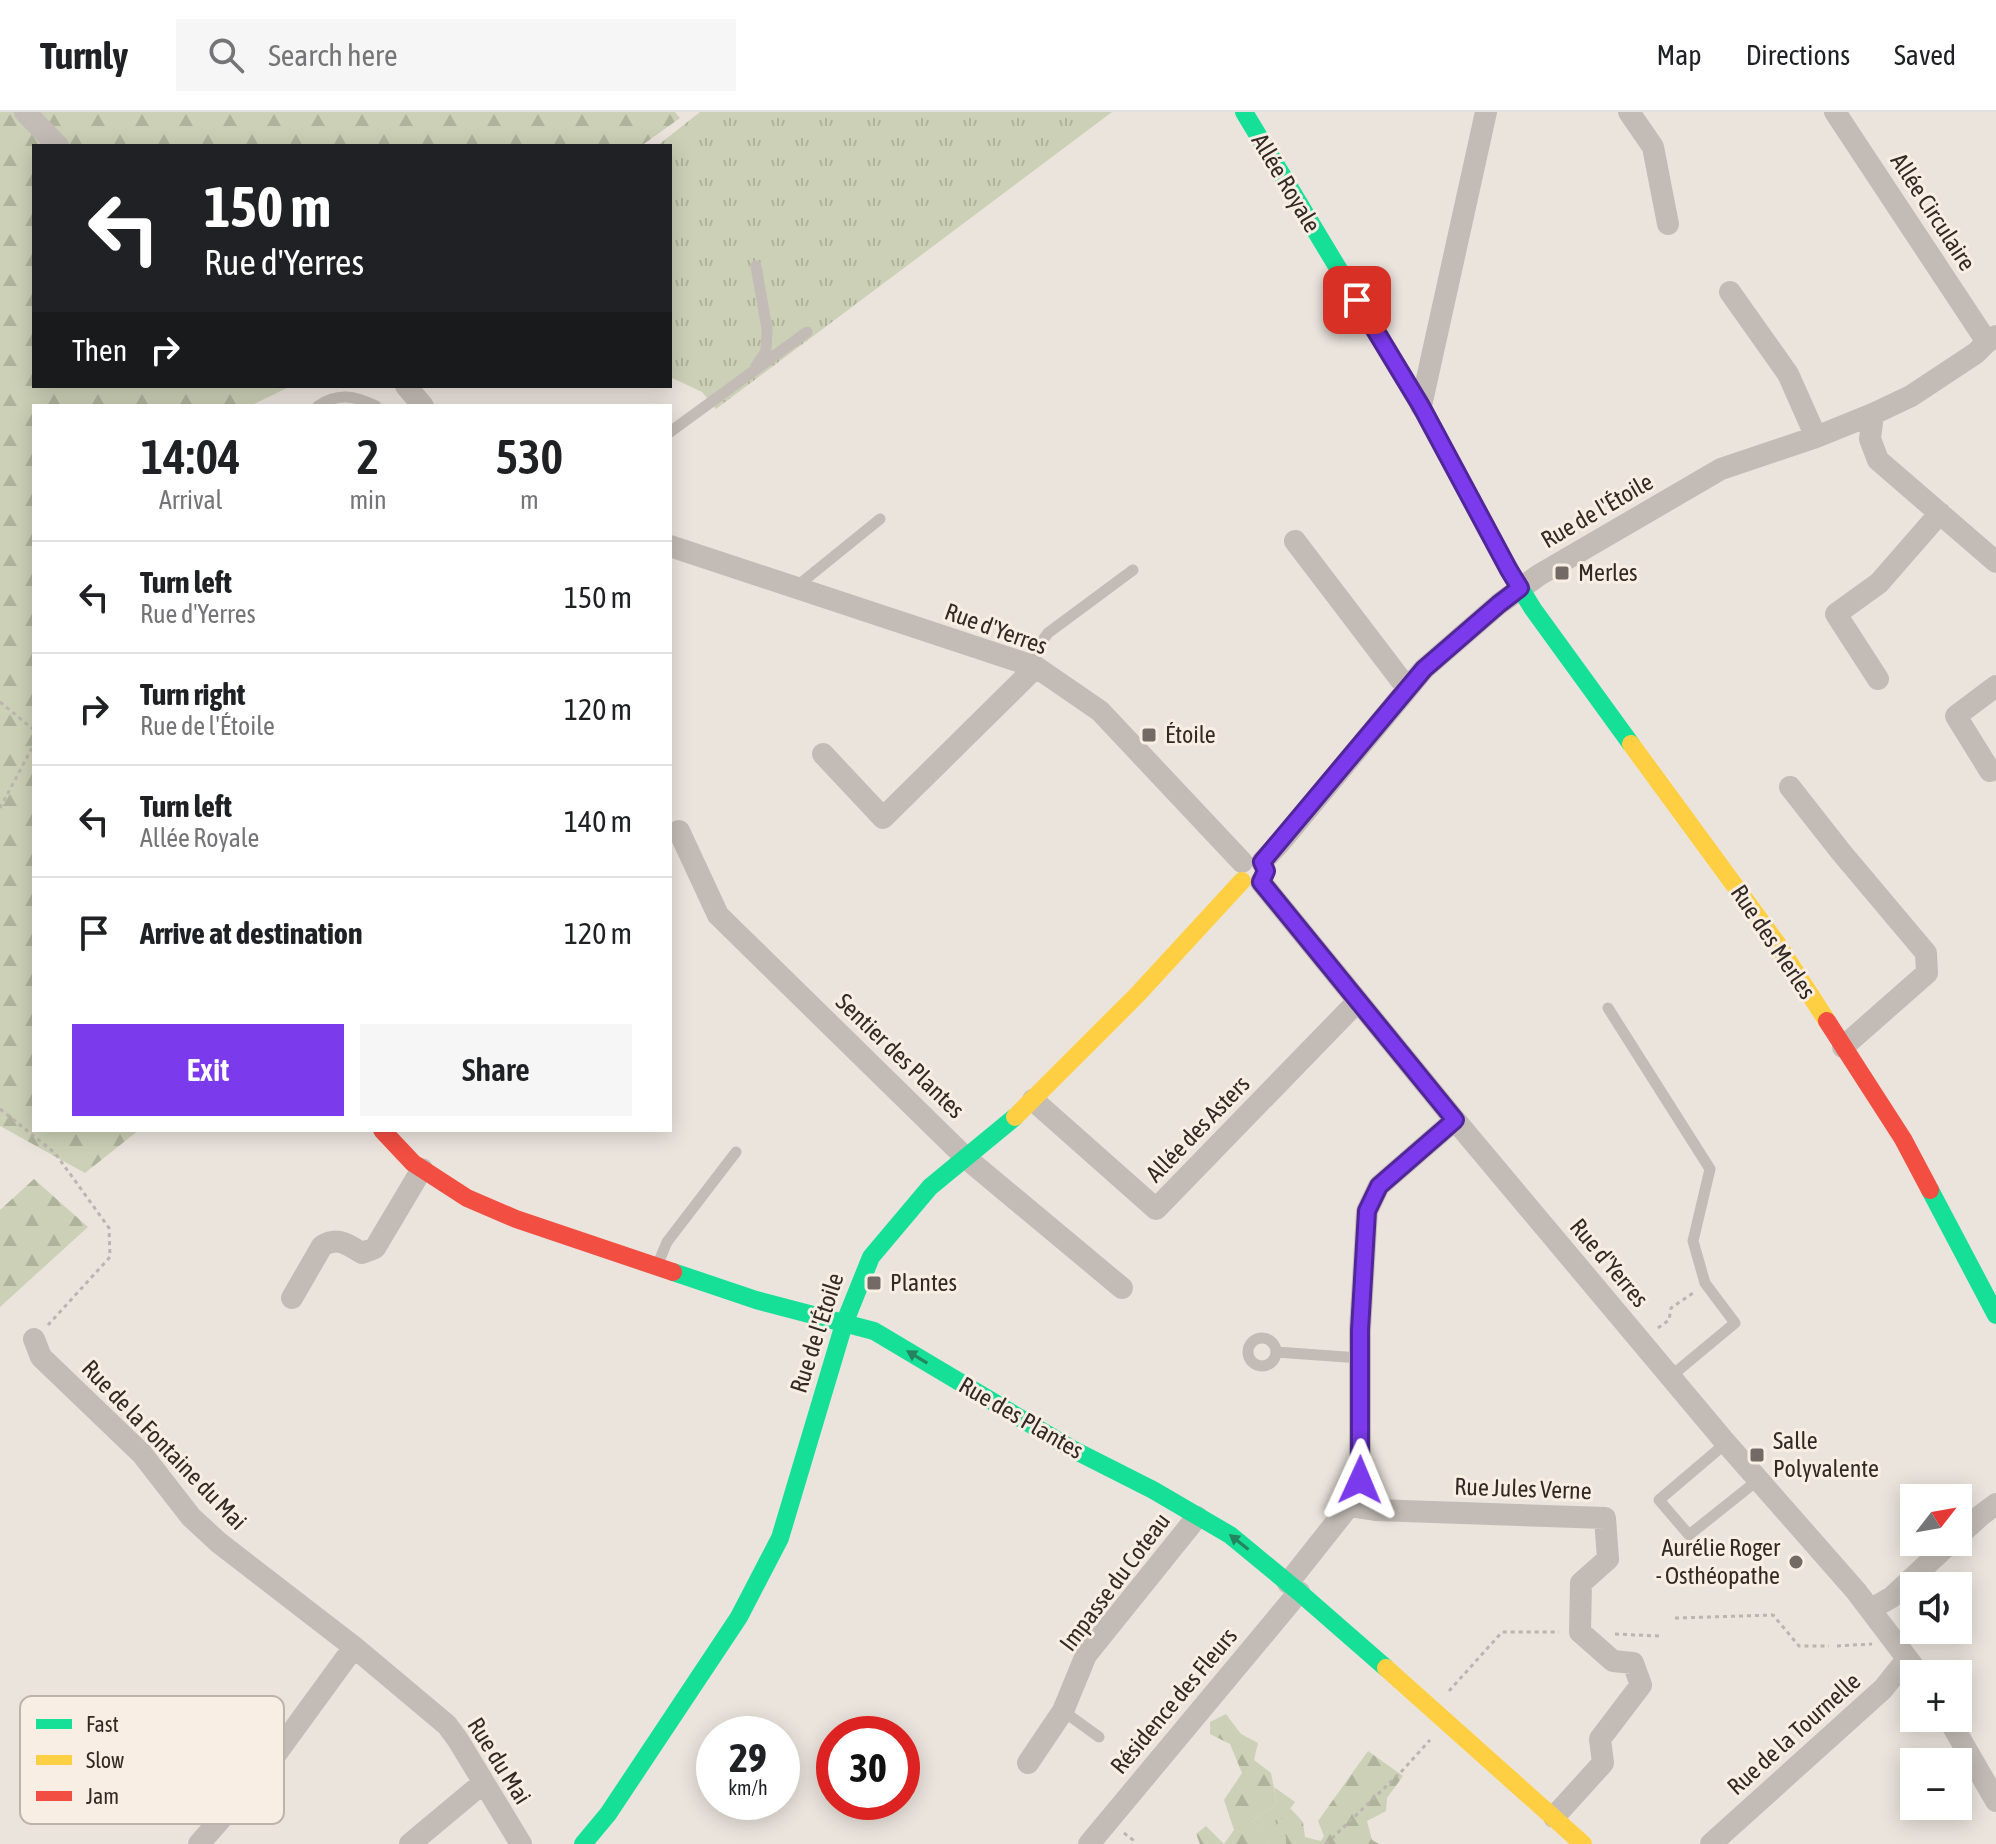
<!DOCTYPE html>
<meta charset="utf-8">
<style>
body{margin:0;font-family:"Asap Condensed",sans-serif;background:#f6f6f6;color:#202124;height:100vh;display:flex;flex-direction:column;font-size:30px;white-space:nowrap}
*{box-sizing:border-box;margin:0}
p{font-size:26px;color:#757577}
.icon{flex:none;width:44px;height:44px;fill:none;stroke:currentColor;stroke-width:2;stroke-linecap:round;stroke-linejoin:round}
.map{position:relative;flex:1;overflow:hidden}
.sheet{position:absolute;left:32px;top:292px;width:640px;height:728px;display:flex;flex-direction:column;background:#fff;border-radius:0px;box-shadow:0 4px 20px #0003}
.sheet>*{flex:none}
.hud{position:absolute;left:32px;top:32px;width:640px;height:244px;border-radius:0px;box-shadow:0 4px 20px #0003;background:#202124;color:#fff;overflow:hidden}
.needle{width:52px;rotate:59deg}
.fabs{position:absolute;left:1900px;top:1372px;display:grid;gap:16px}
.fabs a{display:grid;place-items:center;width:72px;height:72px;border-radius:0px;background:#fff;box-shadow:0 4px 20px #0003;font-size:40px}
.speed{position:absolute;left:696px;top:1604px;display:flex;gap:16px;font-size:40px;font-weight:700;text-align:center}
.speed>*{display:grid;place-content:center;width:104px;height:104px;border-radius:50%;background:#fff;box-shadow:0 4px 20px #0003;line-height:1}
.speed small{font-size:20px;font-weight:400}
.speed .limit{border:12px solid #d22;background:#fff;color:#111}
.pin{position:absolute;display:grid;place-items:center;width:68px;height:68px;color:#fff;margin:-34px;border-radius:16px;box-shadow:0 4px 12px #0006}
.me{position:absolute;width:88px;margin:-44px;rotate:1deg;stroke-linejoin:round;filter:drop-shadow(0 0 6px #0008)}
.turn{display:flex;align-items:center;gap:28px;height:168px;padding:0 40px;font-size:36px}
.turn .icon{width:104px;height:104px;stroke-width:2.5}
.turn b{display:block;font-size:56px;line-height:68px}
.then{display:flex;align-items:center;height:76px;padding:0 40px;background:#0003;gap:16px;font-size:30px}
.eta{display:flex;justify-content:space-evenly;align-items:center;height:136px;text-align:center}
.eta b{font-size:48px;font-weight:600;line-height:56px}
.action{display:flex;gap:16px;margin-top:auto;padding:16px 40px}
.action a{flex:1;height:92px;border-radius:0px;background:#7c3aed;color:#fff;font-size:32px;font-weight:600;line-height:92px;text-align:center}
.action a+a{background:#f6f6f6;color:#202124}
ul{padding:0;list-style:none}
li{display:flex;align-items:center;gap:24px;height:112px;padding:0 40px;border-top:2px solid #e0e0e0}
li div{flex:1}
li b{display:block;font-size:30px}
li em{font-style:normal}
header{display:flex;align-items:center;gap:48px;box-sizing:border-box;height:112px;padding:0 40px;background:#fff;border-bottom:2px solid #e0e0e0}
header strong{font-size:38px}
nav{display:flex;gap:44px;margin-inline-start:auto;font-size:28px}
.search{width:560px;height:72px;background:#f6f6f6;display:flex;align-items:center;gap:20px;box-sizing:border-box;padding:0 28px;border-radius:0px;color:#757577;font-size:30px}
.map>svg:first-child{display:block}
.grass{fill:url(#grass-tufts)}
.forest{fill:url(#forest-firs)}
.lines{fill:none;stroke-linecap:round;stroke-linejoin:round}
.path{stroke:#bcb4ae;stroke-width:3;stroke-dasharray:4 4;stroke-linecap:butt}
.lane{stroke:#c3bcb6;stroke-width:11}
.street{stroke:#c3bcb6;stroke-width:22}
.fast{stroke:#16e098;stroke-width:18}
.slow{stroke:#ffcf43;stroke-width:18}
.jam{stroke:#f24e42;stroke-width:18}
.oneway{fill:#24845e}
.route-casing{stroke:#51269a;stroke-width:20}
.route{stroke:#7c3aed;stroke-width:14}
.poi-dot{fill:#736a65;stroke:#f9eee3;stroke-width:3}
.labels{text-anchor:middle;stroke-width:6;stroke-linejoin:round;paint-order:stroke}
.street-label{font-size:24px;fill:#332925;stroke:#f9eee3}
.poi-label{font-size:24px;fill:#332925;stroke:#f9eee3;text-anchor:start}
.key{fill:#f9eee3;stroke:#beb3aa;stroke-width:2}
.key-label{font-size:22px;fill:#332925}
</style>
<header>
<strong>Turnly</strong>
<div class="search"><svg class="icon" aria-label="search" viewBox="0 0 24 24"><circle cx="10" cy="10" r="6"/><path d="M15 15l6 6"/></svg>Search here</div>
<nav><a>Map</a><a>Directions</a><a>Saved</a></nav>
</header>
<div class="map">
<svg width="1996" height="1732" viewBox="0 0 1996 1732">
<defs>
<pattern id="grass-tufts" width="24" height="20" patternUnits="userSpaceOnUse" patternTransform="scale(2)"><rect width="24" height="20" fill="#ccd0b6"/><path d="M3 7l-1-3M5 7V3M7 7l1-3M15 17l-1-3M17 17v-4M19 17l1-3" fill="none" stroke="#b0b39c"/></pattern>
<pattern id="forest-firs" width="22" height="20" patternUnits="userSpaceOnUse" patternTransform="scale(2)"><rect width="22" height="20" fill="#ccd0b6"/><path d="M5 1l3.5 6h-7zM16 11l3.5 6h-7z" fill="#b0b39c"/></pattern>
</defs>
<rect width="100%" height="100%" fill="#ebe4dd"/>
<!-- grass -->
<path class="grass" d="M700 0H1112L716 297 702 280 670 265V34H657Z
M1274 1675 1295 1690 1276 1715 1286 1725V1732H1267L1269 1726 1252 1709 1277 1692Z"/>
<!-- forest -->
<path class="forest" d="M0 0H675L680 6 641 34H34V274H291L250 294H34V1018H139L85 1061 0 1014Z
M34 1067 88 1115 0 1195V1098Z
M1226 1602 1241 1622 1258 1631 1254 1648 1271 1661 1277 1692 1252 1709 1270 1726 1267 1732H1200L1196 1722 1206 1714 1224 1732 1234 1718 1224 1688 1242 1661 1230 1632 1210 1622V1610Z
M1368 1639 1403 1664 1387 1686 1386 1699 1367 1709 1372 1728 1379 1732H1286V1725L1275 1715 1290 1696 1303 1710 1305 1725 1321 1729 1324 1724 1318 1709Z"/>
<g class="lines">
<!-- path -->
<path class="path" d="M0 590 34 618
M0 696 34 632
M0 997 55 1041 109 1116 110 1145 48 1213
M1658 1216 1669 1208 1671 1196 1693 1181
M1675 1506 1773 1503 1799 1534H1829
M1615 1522 1659 1524
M1837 1534 1872 1532
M1449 1579 1502 1520H1559
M1124 1721 1133 1728 1134 1732
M1326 1732 1401 1660 1430 1628"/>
<!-- lane -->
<path class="lane" d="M756 154 767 217 766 239 756 254
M318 294C338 280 355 284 376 294
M670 320 807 220
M796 475 880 407
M1026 552 1048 521 1133 458
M1608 896 1710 1057 1693 1129 1705 1171 1735 1211 1670 1265
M657 1154 667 1130 736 1040
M1248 1240a14 14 0 1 1 28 0a14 14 0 1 1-28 0Z
M1276 1240 1360 1246
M1726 1331 1659 1388 1689 1423 1758 1368
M1063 1599 1099 1625"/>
<!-- street -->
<path class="street" d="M25 0 58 34
M1629 0 1653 35 1668 112
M1835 0 1987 230
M1730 180 1788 262 1816 325
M406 274 423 294
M1421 294 1486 0
M1873 302 1870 327 1878 348 1996 450
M1295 429 1407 576
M670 434 1036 555 1100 599 1242 750
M1878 567 1836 502 1879 471 1940 401
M823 642 883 706 1036 555
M1990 659 1956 604 1996 574
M1790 675 1841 740 1926 841 1927 861 1843 935
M679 719 718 803 966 1046 1122 1176
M1262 750 1279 732 1424 557 1499 492 1539 463 1721 357 1816 325 1873 302 1911 284 1976 241 1987 230 1996 224
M1261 770 1455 1008 1726 1331 1856 1479 1919 1562
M1033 988 1156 1097 1358 889
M292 1186 322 1134C338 1124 348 1133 362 1141L375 1136 422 1057
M34 1227 41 1245 142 1342 191 1405 218 1430 354 1535 447 1613 458 1628 521 1732
M1349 1394 1375 1398 1605 1406 1608 1447 1581 1471 1580 1520 1613 1549 1633 1551 1641 1573 1600 1627 1603 1651 1554 1705
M1958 1424 1980 1404 1996 1392
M1288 1471 1349 1394 1360 1368V1218L1367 1099 1379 1074 1455 1008
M1871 1497 1892 1485 1951 1430
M1948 1606 1996 1689
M1028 1651 1063 1599 1086 1543 1197 1405
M199 1732 268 1653 354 1535
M410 1732 483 1671
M1089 1732 1299 1480
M1711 1732 1883 1577 1907 1547"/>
<!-- fast -->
<path class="fast" d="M1244 0 1421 294 1509 458 1533 497 1631 632
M1930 1078 1996 1203
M673 1160 756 1188 874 1219 1072 1337 1153 1378 1230 1423 1299 1480 1386 1556
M583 1732 608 1702 739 1505 780 1426 844 1212 871 1145 930 1075 1015 1005"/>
<!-- slow -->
<path class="slow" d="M1631 632 1776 830 1827 909
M1015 1005 1137 883 1242 769
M1386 1556 1583 1732"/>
<!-- jam -->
<path class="jam" d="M1827 909 1903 1027 1930 1078
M382 1018 413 1051 467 1086 516 1107 673 1160"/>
</g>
<!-- one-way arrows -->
<defs><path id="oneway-solid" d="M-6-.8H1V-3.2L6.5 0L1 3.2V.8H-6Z" transform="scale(2)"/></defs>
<g class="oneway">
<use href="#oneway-solid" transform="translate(917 1245) rotate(-149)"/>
<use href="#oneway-solid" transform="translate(1239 1430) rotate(-142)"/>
</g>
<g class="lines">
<defs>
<path id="route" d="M1357 188 1421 294 1509 458 1520 476 1499 492 1424 557 1262 750 1266 759 1261 770 1455 1008 1379 1074 1367 1099 1360 1218V1368"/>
</defs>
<!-- route casing -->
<use href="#route" class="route-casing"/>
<!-- route -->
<use href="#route" class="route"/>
</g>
<!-- markers -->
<g class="poi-dot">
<rect x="1554" y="453" width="16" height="16" rx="4"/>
<rect x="1141" y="615" width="16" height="16" rx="4"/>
<rect x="866" y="1163" width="16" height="16" rx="4"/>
<rect x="1749" y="1335" width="16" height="16" rx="4"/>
<circle cx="1796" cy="1450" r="8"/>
</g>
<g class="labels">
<!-- street labels -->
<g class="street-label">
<text transform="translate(1286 71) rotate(59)" y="8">Allée Royale</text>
<text transform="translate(1933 100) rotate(57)" y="8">Allée Circulaire</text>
<text transform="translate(1597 399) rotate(-30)" y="8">Rue de l'Étoile</text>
<text transform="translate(996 517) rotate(20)" y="8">Rue d'Yerres</text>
<text transform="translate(1773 830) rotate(56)" y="8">Rue des Merles</text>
<text transform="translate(900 944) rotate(44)" y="8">Sentier des Plantes</text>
<text transform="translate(1198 1017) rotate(-46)" y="8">Allée des Asters</text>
<text transform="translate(1609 1151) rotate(50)" y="8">Rue d'Yerres</text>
<text transform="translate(817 1221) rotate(-72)" y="8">Rue de l'Étoile</text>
<text transform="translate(1021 1306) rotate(30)" y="8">Rue des Plantes</text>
<text transform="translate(164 1333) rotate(46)" y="8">Rue de la Fontaine du Mai</text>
<text transform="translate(1523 1377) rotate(2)" y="8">Rue Jules Verne</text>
<text transform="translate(1115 1470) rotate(-53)" y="8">Impasse du Coteau</text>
<text transform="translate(1174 1589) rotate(-50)" y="8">Résidence des Fleurs</text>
<text transform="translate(1794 1622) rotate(-42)" y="8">Rue de la Tournelle</text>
<text transform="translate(499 1649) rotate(58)" y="8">Rue du Mai</text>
</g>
<!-- poi labels -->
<g class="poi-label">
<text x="1578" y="469">Merles</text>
<text x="1165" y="631">Étoile</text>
<text x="890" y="1179">Plantes</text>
<text x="1773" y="1337">Salle<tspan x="1773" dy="28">Polyvalente</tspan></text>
<text x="1780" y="1444" text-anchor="end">Aurélie Roger<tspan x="1780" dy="28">- Osthéopathe</tspan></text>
</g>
</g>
<!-- legend -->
<rect x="20" y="1584" width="264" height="128" rx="12" class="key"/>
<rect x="36" y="1607" width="36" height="10" fill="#16e098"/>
<rect x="36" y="1643" width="36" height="10" fill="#ffcf43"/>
<rect x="36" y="1679" width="36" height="10" fill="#f24e42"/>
<g class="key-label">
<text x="86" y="1620">Fast</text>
<text x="86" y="1656">Slow</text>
<text x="86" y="1692">Jam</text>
</g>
</svg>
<div class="fabs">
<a><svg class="needle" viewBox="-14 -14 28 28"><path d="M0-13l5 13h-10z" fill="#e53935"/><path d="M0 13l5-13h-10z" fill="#757577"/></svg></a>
<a><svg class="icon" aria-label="sound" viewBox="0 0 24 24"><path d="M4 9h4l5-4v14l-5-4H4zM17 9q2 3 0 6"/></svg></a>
<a>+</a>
<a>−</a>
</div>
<div class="speed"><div>29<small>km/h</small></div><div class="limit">30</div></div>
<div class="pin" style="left:1357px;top:188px;background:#d93025"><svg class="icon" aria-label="arrive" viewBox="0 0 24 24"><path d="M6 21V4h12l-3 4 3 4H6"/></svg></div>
<svg class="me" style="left:1360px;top:1368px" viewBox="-20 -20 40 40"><path d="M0-17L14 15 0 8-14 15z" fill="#7c3aed" stroke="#fff" stroke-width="4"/></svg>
<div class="hud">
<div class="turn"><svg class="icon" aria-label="left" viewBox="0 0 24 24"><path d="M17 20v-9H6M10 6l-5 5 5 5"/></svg><div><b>150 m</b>Rue d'Yerres</div></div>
<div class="then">Then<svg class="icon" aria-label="right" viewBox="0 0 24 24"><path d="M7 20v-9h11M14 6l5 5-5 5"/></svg></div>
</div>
<section class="sheet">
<div class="eta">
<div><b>14:04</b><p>Arrival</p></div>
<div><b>2</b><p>min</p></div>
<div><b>530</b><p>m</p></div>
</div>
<ul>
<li><svg class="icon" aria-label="left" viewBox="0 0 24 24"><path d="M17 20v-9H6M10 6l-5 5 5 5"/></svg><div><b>Turn left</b><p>Rue d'Yerres</p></div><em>150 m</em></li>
<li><svg class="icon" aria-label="right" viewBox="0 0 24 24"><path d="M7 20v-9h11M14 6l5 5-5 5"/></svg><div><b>Turn right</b><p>Rue de l'Étoile</p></div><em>120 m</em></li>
<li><svg class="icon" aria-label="left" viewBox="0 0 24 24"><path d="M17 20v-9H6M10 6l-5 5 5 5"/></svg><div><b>Turn left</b><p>Allée Royale</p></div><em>140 m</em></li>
<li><svg class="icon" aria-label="arrive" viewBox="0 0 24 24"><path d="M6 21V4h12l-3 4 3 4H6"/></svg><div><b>Arrive at destination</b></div><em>120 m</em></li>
</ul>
<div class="action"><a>Exit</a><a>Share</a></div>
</section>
</div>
